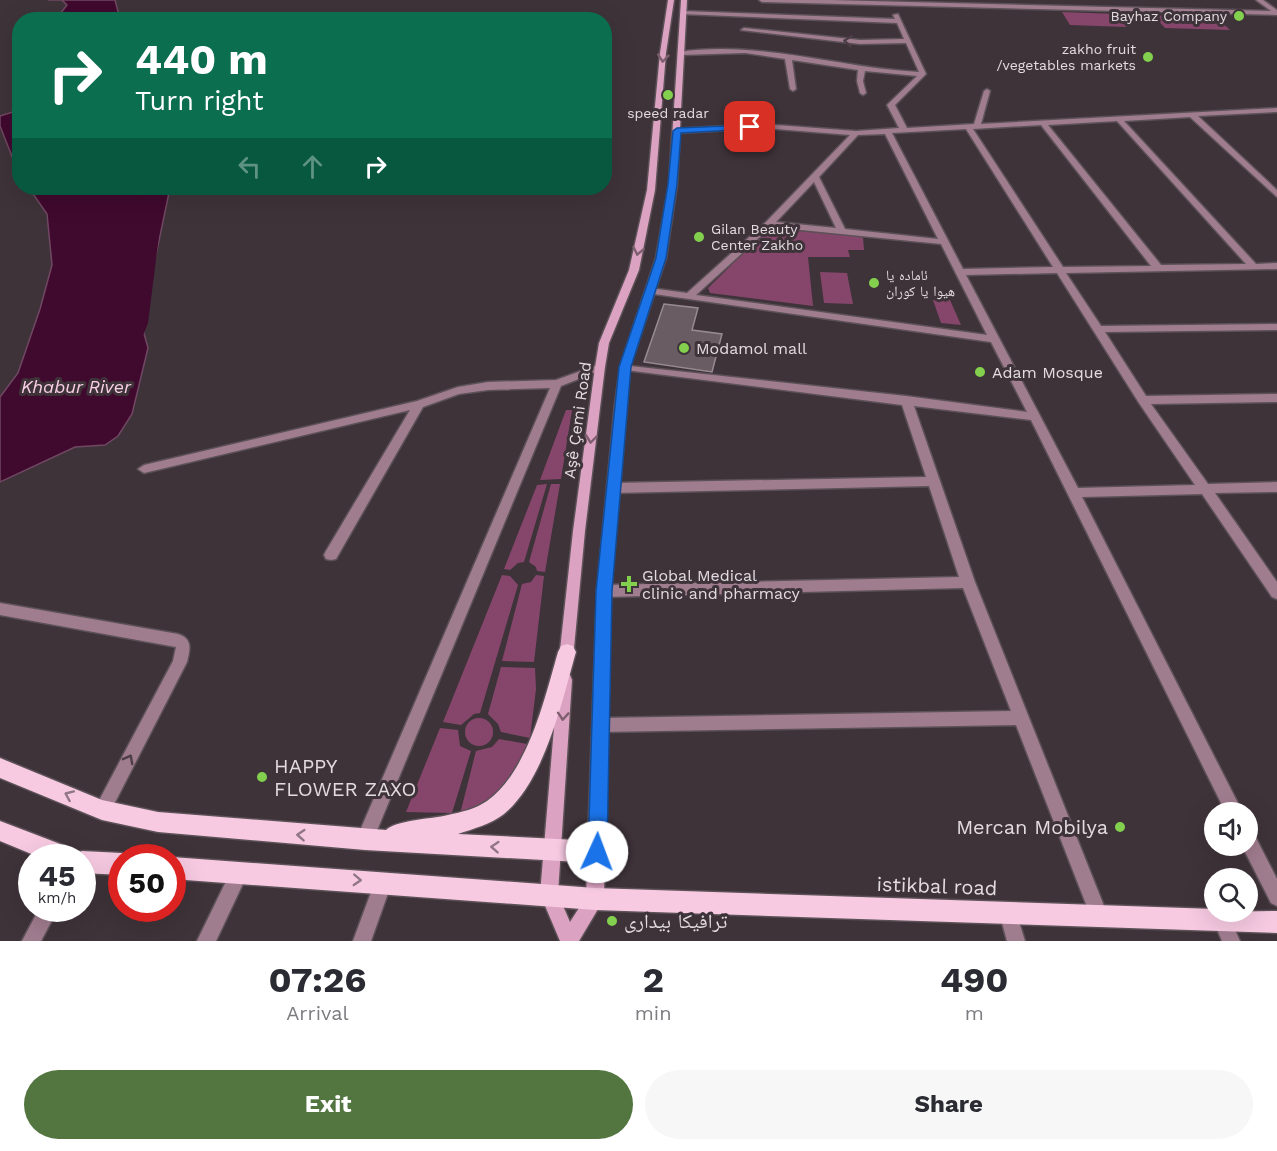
<!DOCTYPE html>
<meta charset="utf-8">
<style>
body{margin:0;font-family:"Work Sans","Noto Naskh Arabic",sans-serif;background:#f7f7f7;color:#2b2b33;height:100vh;display:flex;flex-direction:column;font-size:22px;white-space:nowrap}
*{box-sizing:border-box;margin:0}
p{font-size:20px;color:#7c7c81}
.icon{flex:none;width:33px;height:33px;fill:none;stroke:currentColor;stroke-width:2;stroke-linecap:round;stroke-linejoin:round}
.map{position:relative;height:941px;overflow:hidden}
.side{display:flex;flex-direction:column;background:#fff;flex:1}
.side>*{flex:none}
.guide{position:absolute;left:12px;top:12px;width:600px;height:183px;border-radius:24px;box-shadow:0 6px 24px #0002;background:#0b6e4f;color:#fff;overflow:hidden}
.fabs{position:absolute;left:1204px;top:802px;display:grid;gap:12px}
.fabs a{display:grid;place-items:center;width:54px;height:54px;border-radius:50%;background:#fff;box-shadow:0 6px 24px #0002;font-size:30px}
.speed{position:absolute;left:18px;top:844px;display:flex;gap:12px;font-size:30px;font-weight:700;text-align:center}
.speed>*{display:grid;place-content:center;width:78px;height:78px;border-radius:50%;background:#fff;box-shadow:0 6px 24px #0002;line-height:1}
.speed small{font-size:15px;font-weight:400}
.speed .limit{border:9px solid #d22;background:#fff;color:#111}
.pin{position:absolute;display:grid;place-items:center;width:51px;height:51px;color:#fff;margin:-26px;border-radius:12px;box-shadow:0 3px 9px #0006}
.me{position:absolute;width:66px;margin:-33px;rotate:2deg;stroke-linejoin:round;filter:drop-shadow(0 0 4px #0008)}
.turn{display:flex;align-items:center;gap:21px;height:126px;padding:0 24px;font-size:27px}
.turn .icon{width:78px;height:78px;stroke-width:2.5}
.turn b{display:block;font-size:42px;line-height:51px}
.lanes{display:flex;align-items:center;height:57px;padding:0 24px;background:#0003;justify-content:center;gap:30px;direction:ltr}
.lanes .off{opacity:.35}
.eta{display:flex;justify-content:space-evenly;align-items:center;height:102px;text-align:center}
.eta b{font-size:36px;font-weight:700;line-height:42px}
.cta{display:flex;gap:12px;margin-top:auto;padding:12px 24px}
.cta a{flex:1;height:69px;border-radius:36px;background:#537540;color:#fff;font-size:24px;font-weight:700;line-height:69px;text-align:center}
.cta a+a{background:#f7f7f7;color:#2b2b33}
.map>svg:first-child{display:block}
.green{fill:#86466c}
.water{fill:#40092e;stroke:#714863;stroke-width:1.5}
.lines{fill:none;stroke-linecap:round;stroke-linejoin:round}
.river{fill:#40092e;fill-rule:evenodd}
.building{fill:#695c63;stroke:#978a91;stroke-width:1.5}
.minor-casing{stroke:#5c5157;stroke-width:3}
.secondary-casing{stroke:#5c5157;stroke-width:3}
.primary-casing{stroke:#5c5157;stroke-width:3}
.minor{fill:#a07c8f;fill-rule:evenodd}
.secondary{fill:#dba2c1;fill-rule:evenodd}
.primary{fill:#f7cae2;fill-rule:evenodd}
.oneway{stroke:#4d3e46}
.oneway2{stroke:#7d5f6f}
.oneway3{stroke:#917785}
.route{fill:#1a73e8;stroke:#114b97;stroke-width:1.5}
.poi-dot{fill:#83d04f;stroke:#3e3339;stroke-width:2}
.labels{text-anchor:middle;stroke-width:6;stroke-linejoin:round;paint-order:stroke}
.far-poi-label{font-size:14px;fill:#e2dbdf;stroke:#3e3339;text-anchor:end}
.poi-label{font-size:16px;fill:#e2dbdf;stroke:#3e3339;text-anchor:start}
.street-label{font-size:16px;fill:#e2dbdf;stroke:#3e3339}
.water-label{font-size:18px;font-style:italic;fill:#fbcfe6;stroke:#3e3339}
.near-poi-label{font-size:20px;fill:#e2dbdf;stroke:#3e3339;text-anchor:start}
.near-street-label{font-size:20px;fill:#e2dbdf;stroke:#3e3339}
</style>
<div class="map">
<svg width="1277" height="941" viewBox="0 0 1277 941">
<rect width="100%" height="100%" fill="#3e3339"/>
<!-- green -->
<path class="green" d="M1062 12 1117 14 1127 27 1070 25Z
M1153 15 1216 17 1230 30 1165 28Z
M769 228 863 237 864 250H848L850 257H808L813 306 710 293 708 288Z
M820 272 847 273 853 304 824 303Z
M933 300H950L961 325 941 323Z
M566 410H572L561 479 540 480Z
M547 484 524 562 518 563 510 570 504 569 537 485Z
M551 484H560L545 572 537 571 536 567 529 562Z
M502 575 510 576 518 585 480 713 474 714 461 725 443 722Z
M536 575 544 576 534 662 502 661 522 584 531 582Z
M501 667 535 668 536 689 530 738 501 732 498 724 488 714Z
M465 732a14 14 0 1 1 28 0a14 14 0 1 1-28 0Z
M440 728 458 730 460 746 471 751 452 813 406 812Z
M499 739 527 744 520 764 495 797 460 814 476 751 492 747Z"/>
<!-- water -->
<path class="water" d="M48 0H115L120 19H56L67 5 62 0Z
M19 110H20L19 174 0 126V116Z
M29 188H170L152 274 132 290 148 348 132 414 118 436 105 445 75 447 0 482V397L18 373 40 309 52 265 47 214Z"/>
<g class="lines">
<!-- river -->
<path class="river" d="M145 188H165L148 323 136 353 127 355 118 353 114 347 122 323Z"/>
</g>
<!-- building -->
<path class="building" d="M664 304 698 308 692 330 722 334 712 372 644 362Z"/>
<g class="lines">
<defs>
<path id="minor" d="M759 0H830L1271 11 1256 0H1263L1277 10V15L762 2Z
M683 11 895 19 893 15 898 14 926 74 895 105 907 128 974 124 984 91 987 89 990 91 981 124 1277 108V112L1198 116 1277 190V197L1190 117 1124 121 1256 264 1277 263V269L1066 273 1101 326 1277 324V330L1105 332 1146 396 1277 394V402L1151 404 1208 484 1277 482V492L1215 493 1277 582V599L1272 597 1202 494 1082 497 1243 813H1226L1031 420 914 406 975 582 1108 916 1105 922 1099 925 1093 922 1016 725 601 732 596 730 593 725 596 720 601 718 1011 711 963 588 604 597 599 595 597 591 599 587 604 585 959 577 929 486 614 493 610 491 608 488 610 485 614 483 926 477 902 405 625 370 621 369 620 367 621 365 906 396 1027 412 991 342 647 293 645 291 650 288 687 293 766 222 850 135 763 128 677 133H674V129L763 124 856 131 899 128 887 105 917 76 865 71 863 81 866 93 863 95 860 93 857 81 858 70 792 60 796 89 793 91 790 89 785 59 745 53 681 55 678 53 679 52C759 40 839 68 919 72L906 43 860 44 741 30 744 28 860 40 904 39 897 23 681 14ZM1117 121 1246 264 1161 265 1048 125ZM1041 125 1151 266 1063 267 973 129ZM966 129 1053 267 963 269 892 133ZM885 134 938 239 845 229 819 177 858 135ZM814 182 836 228 776 222ZM771 227 941 244 987 335 696 295ZM1057 273 1139 403 1195 485 1078 488 966 275Z
M600 364 604 365 605 367 604 369 561 386 371 845 365 847 359 845 357 839 359 833 550 388 488 390 459 394 423 407 336 559 331 560 326 559 324 555 326 551 410 410 144 473 138 469 144 465 417 401 458 387 488 382 556 380Z
M0 603 178 634C193 639 190 649 187 662L108 816 102 818 96 816 94 810 173 661 176 647 0 615Z
M1248 832 1254 834 1277 879V906L1271 903 1242 846H1248Z
M239 864 245 867 248 873 216 941H197L233 867Z
M383 873 389 876 392 882 371 941H353L377 876Z
M1008 903 1014 906 1025 941H1007L999 912 1002 906Z
M39 909H58L41 941H22Z
M1220 912 1228 914 1240 941H1222L1213 920 1216 914Z"/>
<path id="secondary" d="M668 0H674L666 53 655 190 639 270 609 343 605 367 585 531 573 659 571 664 566 665 561 664 559 659 573 531 595 367 599 343 629 270 647 190 660 53Z
M681 0H687L677 184 666 258 630 367 627 404 611 591 604 899 579 941H560L540 894 558 680 560 675 565 673 570 675 572 680 558 894 570 922 586 897 597 591 615 404 620 367 656 258 669 184Z"/>
<path id="primary" d="M567 644 573 646 576 652C562 701 545 780 504 814 491 824 473 829 458 834L597 841 605 844 608 852 605 860 597 863 365 850 158 832 102 820 0 778V758L102 800 158 812 386 830C396 820 432 819 448 815 462 812 475 809 487 801 528 772 545 697 558 652L561 646Z
M0 821 76 850 77 853 82 851 122 853 130 858H122V875L82 873V858H41L0 841Z
M172 857 595 888 1215 909V912L1277 911V933L595 910 172 879V858H170Z"/>
</defs>
<!-- minor casing -->
<use href="#minor" class="minor-casing"/>
<!-- secondary casing -->
<use href="#secondary" class="secondary-casing"/>
<!-- primary casing -->
<use href="#primary" class="primary-casing"/>
<!-- minor -->
<use href="#minor" class="minor"/>
<!-- secondary -->
<use href="#secondary" class="secondary"/>
<!-- primary -->
<use href="#primary" class="primary"/>
</g>
<!-- one-way arrows -->
<defs><path id="oneway-chevron" d="M-2-3.5L2.5 0L-2 3.5" fill="none" stroke-width="1.6" stroke-linecap="round" stroke-linejoin="round" transform="scale(1.5)"/></defs>
<g class="oneway">
<use href="#oneway-chevron" transform="translate(848 41) rotate(-175)"/>
<use href="#oneway-chevron" transform="translate(129 759) rotate(-62)"/>
</g>
<g class="oneway2">
<use href="#oneway-chevron" transform="translate(663 58) rotate(96)"/>
<use href="#oneway-chevron" transform="translate(638 251) rotate(102)"/>
<use href="#oneway-chevron" transform="translate(591 439) rotate(97)"/>
<use href="#oneway-chevron" transform="translate(563 716) rotate(94)"/>
</g>
<g class="oneway3">
<use href="#oneway-chevron" transform="translate(69 795) rotate(-156)"/>
<use href="#oneway-chevron" transform="translate(301 835) rotate(-176)"/>
<use href="#oneway-chevron" transform="translate(495 847) rotate(-176)"/>
<use href="#oneway-chevron" transform="translate(357 880) rotate(3)"/>
</g>
<!-- route -->
<path class="route" d="M750 125H753V129L681 133 677 184 666 258 631 367 612 591 607 852 604 859 597 862 590 859 588 852 596 591 619 367 656 258 668 184 673 131 677 128Z"/>
<!-- markers -->
<g class="poi-dot">
<circle cx="1239" cy="16" r="6"/>
<circle cx="1148" cy="57" r="6"/>
<circle cx="668" cy="95" r="6"/>
<circle cx="699" cy="237" r="6"/>
<circle cx="874" cy="283" r="6"/>
<circle cx="684" cy="348" r="6"/>
<circle cx="980" cy="372" r="6"/>
<path d="M626 575h6v6h6v6h-6v6h-6v-6h-6v-6h6z"/>
<circle cx="262" cy="777" r="6"/>
<circle cx="1120" cy="827" r="6"/>
<circle cx="612" cy="921" r="6"/>
</g>
<g class="labels">
<!-- far-poi labels -->
<g class="far-poi-label">
<text x="1227" y="21">Bayhaz Company</text>
<text x="1136" y="54">zakho fruit<tspan x="1136" dy="16">/vegetables markets</tspan></text>
<text x="668" y="118" text-anchor="middle">speed radar</text>
<text x="711" y="234" text-anchor="start">Gilan Beauty<tspan x="711" dy="16">Center Zakho</tspan></text>
<text x="886" y="280" text-anchor="start">ئاماده یا<tspan x="886" dy="16">هیوا یا کوران</tspan></text>
</g>
<!-- poi labels -->
<g class="poi-label">
<text x="696" y="354">Modamol mall</text>
<text x="992" y="378">Adam Mosque</text>
<text x="642" y="581">Global Medical<tspan x="642" dy="18">clinic and pharmacy</tspan></text>
</g>
<!-- street labels -->
<g class="street-label">
<text transform="translate(577 420) rotate(-82)" y="6">Aşê Çemi Road</text>
</g>
<!-- water labels -->
<g class="water-label">
<text x="76" y="393">Khabur River</text>
</g>
<!-- near-poi labels -->
<g class="near-poi-label">
<text x="274" y="773">HAPPY<tspan x="274" dy="23">FLOWER ZAXO</tspan></text>
<text x="1108" y="834" text-anchor="end">Mercan Mobilya</text>
<text x="624" y="928">ترافيكا بيدارى</text>
</g>
<!-- near-street labels -->
<g class="near-street-label">
<text transform="translate(937 886) rotate(2)" y="7">istikbal road</text>
</g>
</g>
</svg>
<div class="fabs">
<a><svg class="icon" aria-label="sound" viewBox="0 0 24 24"><path d="M4 9h4l5-4v14l-5-4H4zM17 9q2 3 0 6"/></svg></a>
<a><svg class="icon" aria-label="search" viewBox="0 0 24 24"><circle cx="10" cy="10" r="6"/><path d="M15 15l6 6"/></svg></a>
</div>
<div class="speed"><div>45<small>km/h</small></div><div class="limit">50</div></div>
<div class="pin" style="left:750px;top:127px;background:#d93025"><svg class="icon" aria-label="arrive" viewBox="0 0 24 24"><path d="M6 21V4h12l-3 4 3 4H6"/></svg></div>
<svg class="me" style="left:597px;top:852px" viewBox="-20 -20 40 40"><circle r="19" fill="#fff"/><path d="M0-13L10 11 0 6-10 11z" fill="#1a73e8"/></svg>
<div class="guide">
<div class="turn"><svg class="icon" aria-label="right" viewBox="0 0 24 24"><path d="M7 20v-9h11M14 6l5 5-5 5"/></svg><div><b>440 m</b>Turn right</div></div>
<div class="lanes"><svg class="icon off" aria-label="left" viewBox="0 0 24 24"><path d="M17 20v-9H6M10 6l-5 5 5 5"/></svg><svg class="icon off" aria-label="ahead" viewBox="0 0 24 24"><path d="M12 20V5M6 11l6-6 6 6"/></svg><svg class="icon" aria-label="right" viewBox="0 0 24 24"><path d="M7 20v-9h11M14 6l5 5-5 5"/></svg></div>
</div>
</div>
<section class="side">
<div class="eta">
<div><b>07:26</b><p>Arrival</p></div>
<div><b>2</b><p>min</p></div>
<div><b>490</b><p>m</p></div>
</div>
<div class="cta"><a>Exit</a><a>Share</a></div>
</section>
